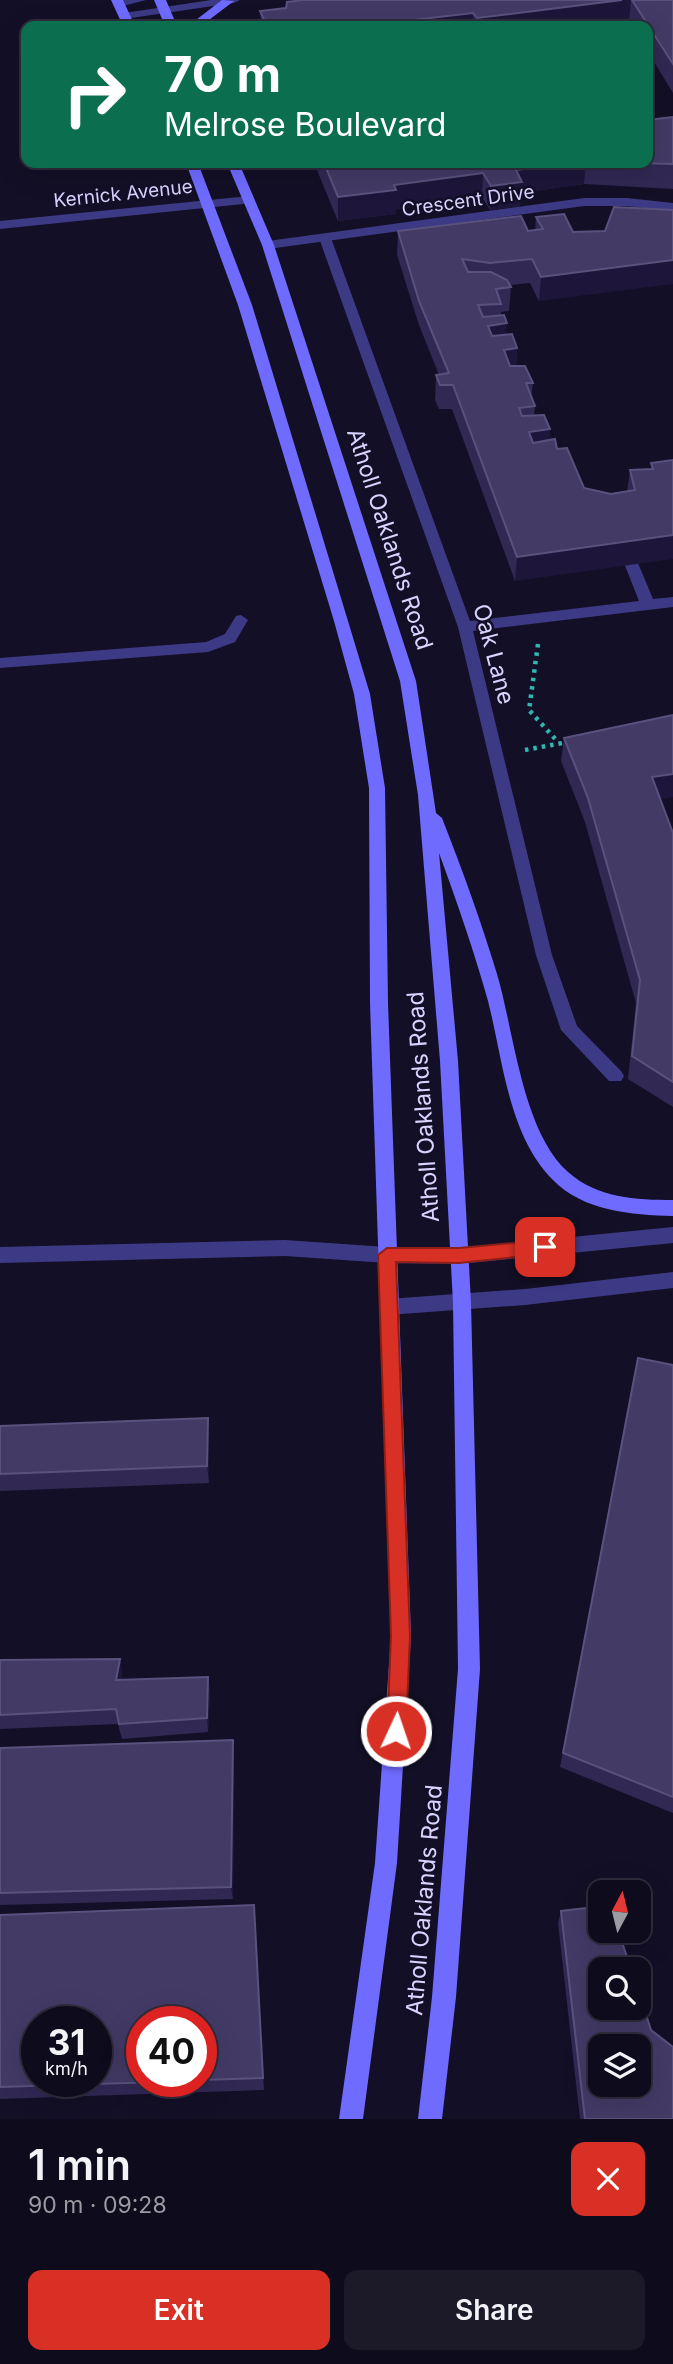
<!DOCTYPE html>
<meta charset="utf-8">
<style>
body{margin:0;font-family:Inter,sans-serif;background:#1c1929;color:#f1f3f6;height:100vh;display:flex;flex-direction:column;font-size:26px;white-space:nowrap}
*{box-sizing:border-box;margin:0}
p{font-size:23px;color:#9b9ba3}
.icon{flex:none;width:38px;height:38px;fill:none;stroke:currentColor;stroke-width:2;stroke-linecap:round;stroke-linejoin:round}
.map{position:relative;height:2119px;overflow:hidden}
.panel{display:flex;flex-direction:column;background:#0e0b1c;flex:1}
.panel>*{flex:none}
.banner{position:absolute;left:21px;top:21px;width:632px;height:147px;border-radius:14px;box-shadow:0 7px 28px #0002,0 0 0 2px #2e2b3b;background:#0b6e4f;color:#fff;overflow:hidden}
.needle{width:46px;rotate:7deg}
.buttons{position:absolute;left:588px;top:1880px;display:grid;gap:14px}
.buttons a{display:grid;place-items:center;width:63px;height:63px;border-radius:14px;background:#0e0b1c;box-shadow:0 7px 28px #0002,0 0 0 2px #2e2b3b;font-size:35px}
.speed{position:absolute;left:21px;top:2006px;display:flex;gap:14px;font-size:35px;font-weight:700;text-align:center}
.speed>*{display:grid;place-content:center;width:91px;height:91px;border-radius:50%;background:#0e0b1c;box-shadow:0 7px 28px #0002,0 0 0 2px #2e2b3b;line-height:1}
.speed small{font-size:18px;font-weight:400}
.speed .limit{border:10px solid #d22;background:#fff;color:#111}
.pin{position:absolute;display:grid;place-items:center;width:60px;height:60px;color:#fff;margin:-30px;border-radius:14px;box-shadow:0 4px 10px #0006}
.me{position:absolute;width:77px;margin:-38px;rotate:3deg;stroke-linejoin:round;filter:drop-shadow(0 0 5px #0008)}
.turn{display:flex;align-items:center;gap:24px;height:147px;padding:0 28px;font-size:32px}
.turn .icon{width:91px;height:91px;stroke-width:2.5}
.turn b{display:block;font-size:49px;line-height:60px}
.round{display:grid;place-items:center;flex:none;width:74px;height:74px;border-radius:14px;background:#1c1929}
.overview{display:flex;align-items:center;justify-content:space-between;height:119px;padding:0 28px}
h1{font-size:42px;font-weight:600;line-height:52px}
.cta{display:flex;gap:14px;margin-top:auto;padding:14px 28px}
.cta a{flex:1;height:80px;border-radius:14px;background:#d93025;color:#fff;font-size:28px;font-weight:600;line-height:80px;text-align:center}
.cta a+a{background:#1c1929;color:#f1f3f6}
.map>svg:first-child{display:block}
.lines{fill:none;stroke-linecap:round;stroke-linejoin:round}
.path{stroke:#2fb8b0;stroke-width:4.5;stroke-dasharray:3.5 5;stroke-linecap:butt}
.lane{fill:#3d3a85;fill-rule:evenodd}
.street{fill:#3d3a85;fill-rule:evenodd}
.secondary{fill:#6f6bff;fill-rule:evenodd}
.wall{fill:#312854}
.shaded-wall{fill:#1d163a}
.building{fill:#433a66;stroke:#5a527e;stroke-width:2;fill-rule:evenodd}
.route{fill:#d93025;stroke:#8d1f18;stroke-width:2}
.labels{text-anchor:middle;stroke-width:5;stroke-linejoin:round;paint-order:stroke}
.far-street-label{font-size:19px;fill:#d9d4ff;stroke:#130f26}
.street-label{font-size:23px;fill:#d9d4ff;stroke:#130f26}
</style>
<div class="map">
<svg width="673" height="2119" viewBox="0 0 673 2119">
<rect width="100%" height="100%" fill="#130f26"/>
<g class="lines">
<!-- path -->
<path class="path" d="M538 644 529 710 558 742
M525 750 568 742"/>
<!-- lane -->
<path class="lane" d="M325 234 331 238 470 621 639 601 624 563 631 558 638 563 653 599 673 597V607L473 631 552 955 577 1026 621 1071 624 1076 621 1081H609L561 1030 536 955 458 627 319 238Z
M241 615 248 620 235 642 208 652 0 668V658L206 642 225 634 236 616Z"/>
<!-- street -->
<path class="street" d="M122 0H146L119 7 113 4Z
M211 0H240L234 3 124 19 118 16 124 13Z
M249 196 253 197V203L0 229V221Z
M584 198H627L673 203V211L627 206H584L268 249 262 245 268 241Z
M673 1227V1243L459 1264 387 1263 285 1256 0 1263V1247L285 1240 387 1247 459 1248Z
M673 1272V1288L525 1305 388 1315 381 1313 379 1307 381 1301 388 1299 525 1289Z"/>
<!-- secondary -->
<path class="secondary" d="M111 0H123L135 26H123Z
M154 0H166L177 26H165Z
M222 0 234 1 201 26H188Z
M186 163H198L252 305 348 621 370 694 385 788 388 1003 411 1636 397 1863 363 2119H339L375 1863 391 1636 370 1003 369 788 354 694 334 621 238 305Z
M227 163H239L274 245 416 681 436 813 442 818C462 869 481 921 497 974 514 1031 522 1131 568 1172 597 1198 636 1200 673 1200V1216C632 1215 583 1211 553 1180 508 1135 503 1059 488 1001 474 951 457 902 439 853L458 1061 471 1303 480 1669 456 1997 442 2119H418L432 1997 458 1669 453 1303 440 1061 418 795 400 681 262 245Z"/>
</g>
<!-- wall -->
<path class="wall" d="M303 0H673V93L648 52V26H631L629 22 599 26H261L260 11 286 8Z
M673 117V189L584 184 521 193 520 206 490 210 482 197 396 209V214L338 221 314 163H648Z
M673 210 539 301 530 283 510 285 511 287 509 311 501 312V315L506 334 517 348 516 366 533 383 531 398 535 406 534 415 550 429 549 440 557 449 584 488 611 494 627 492 630 470 651 469V463L673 460 515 581 452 409H439L435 400 436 375H439L419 325 397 255 398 231H528L535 230 536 217 573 232 605 231Z
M564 738 660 799 673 833V1107L628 1079 636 1003 585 822 561 761Z
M673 1365V1813L560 1767 634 1376Z
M0 1426 209 1435V1483L0 1491Z
M120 1659 122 1674 121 1680 208 1677 210 1692 208 1732 122 1739 118 1724 0 1729V1660Z
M0 1748 234 1754 233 1899 0 1905Z
M561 1911 651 2030 673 2119H580L558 1923Z
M0 1915 255 1919 264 2090 0 2099Z"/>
<!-- shaded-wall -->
<path class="shaded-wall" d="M622 0H631L629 22 599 26H477V18Z
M473 13 472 26H362Z
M568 163H586L584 184 521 193 520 206 490 210 491 186 516 170Z
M483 173 482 197 396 209V214L338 221V197L394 185Z
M673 260V284L539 301 541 277Z
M507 323 505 348 486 351 488 326Z
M517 348 515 372 502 374 504 350Z
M550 429 548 453 527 457 529 432Z
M673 535V559L515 581 517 557Z
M673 774V797L648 801 652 777Z
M208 1418 209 1435V1483L207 1466Z
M120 1659 122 1674 119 1695 116 1680Z
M208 1677 210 1692 208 1732 207 1718Z
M233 1740 234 1754 233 1899 231 1887Z
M254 1905 255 1919 264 2090 263 2078Z"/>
<!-- building -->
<path class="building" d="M303 0H622L477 18 473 13 362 26H267L260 11 286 8 287 2Z
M632 0H673V64Z
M673 117V164L638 163H648V120Z
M324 163H568L516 170 522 182 491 186 483 173 394 185 396 190 338 197Z
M614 207 673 210V260L541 277 532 259 490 263 462 259 468 272H491L507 280 511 287 496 289 501 304 478 305 483 317 504 315 507 323 488 326 492 336 512 334 517 348 504 350 510 366H525L533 383H526L535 406 519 408 522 416 544 415 550 429 529 432 533 443 555 439 557 449 567 448 584 488 611 494 635 490 630 470 653 469 651 463 673 460V535L517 557 453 385H440L436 375 449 373 419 301 398 231 521 216 528 231 543 229 536 217 564 214 573 232 605 231Z
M673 715V774L652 777 673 833V1082L632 1056 640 980 588 798 564 738Z
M638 1358 673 1365V1797L563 1753Z
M208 1418 207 1466 0 1474V1426Z
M120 1659 116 1680 208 1677 207 1718 119 1724 116 1709 0 1715V1660Z
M233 1740 231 1887 0 1893V1748Z
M254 1905 263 2078 201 2080V2021H142V2081H190L0 2087V1915ZM37 2021H96V2081H37Z
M595 1907 600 1912V1930H618L631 1969H600V2007H639V1993L651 2030 673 2047V2119H585L561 1911ZM600 2046H639V2084H600Z"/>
<!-- route -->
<path class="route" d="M545 1240 553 1247 545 1254 459 1263 396 1262 410 1636 406 1731 403 1737 396 1740 389 1737 387 1731 391 1636 378 1255 387 1248H459Z"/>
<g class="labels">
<!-- far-street labels -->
<g class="far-street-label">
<text transform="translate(123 193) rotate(-6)" y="7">Kernick Avenue</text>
<text transform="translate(468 200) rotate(-8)" y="7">Crescent Drive</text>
</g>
<!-- street labels -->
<g class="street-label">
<text transform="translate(390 539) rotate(72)" y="8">Atholl Oaklands Road</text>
<text transform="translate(494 654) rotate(75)" y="8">Oak Lane</text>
<text transform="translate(423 1107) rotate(-94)" y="8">Atholl Oaklands Road</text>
<text transform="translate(424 1900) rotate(-85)" y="8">Atholl Oaklands Road</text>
</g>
</g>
</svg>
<div class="buttons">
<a><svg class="needle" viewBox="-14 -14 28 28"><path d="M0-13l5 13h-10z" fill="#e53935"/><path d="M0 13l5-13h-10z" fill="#9b9ba3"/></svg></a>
<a><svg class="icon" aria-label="search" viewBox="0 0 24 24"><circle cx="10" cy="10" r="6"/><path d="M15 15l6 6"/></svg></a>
<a><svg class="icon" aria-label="layers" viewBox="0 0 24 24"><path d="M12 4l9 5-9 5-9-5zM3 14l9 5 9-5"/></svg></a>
</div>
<div class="speed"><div>31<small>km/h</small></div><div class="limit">40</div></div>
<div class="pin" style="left:545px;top:1247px;background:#d93025"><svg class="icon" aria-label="arrive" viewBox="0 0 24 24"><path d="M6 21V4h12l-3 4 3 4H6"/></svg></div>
<svg class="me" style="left:396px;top:1731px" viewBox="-20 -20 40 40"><circle r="17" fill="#d93025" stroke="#fff" stroke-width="3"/><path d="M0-11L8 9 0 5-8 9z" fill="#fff"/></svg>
<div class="banner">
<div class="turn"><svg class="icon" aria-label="right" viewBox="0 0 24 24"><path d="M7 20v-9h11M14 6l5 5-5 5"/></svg><div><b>70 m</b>Melrose Boulevard</div></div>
</div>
</div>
<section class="panel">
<div class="overview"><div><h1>1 min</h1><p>90 m · 09:28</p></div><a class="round" style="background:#d93025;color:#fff"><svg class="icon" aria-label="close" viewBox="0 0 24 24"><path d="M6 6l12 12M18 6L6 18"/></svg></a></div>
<div class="cta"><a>Exit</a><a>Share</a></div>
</section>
